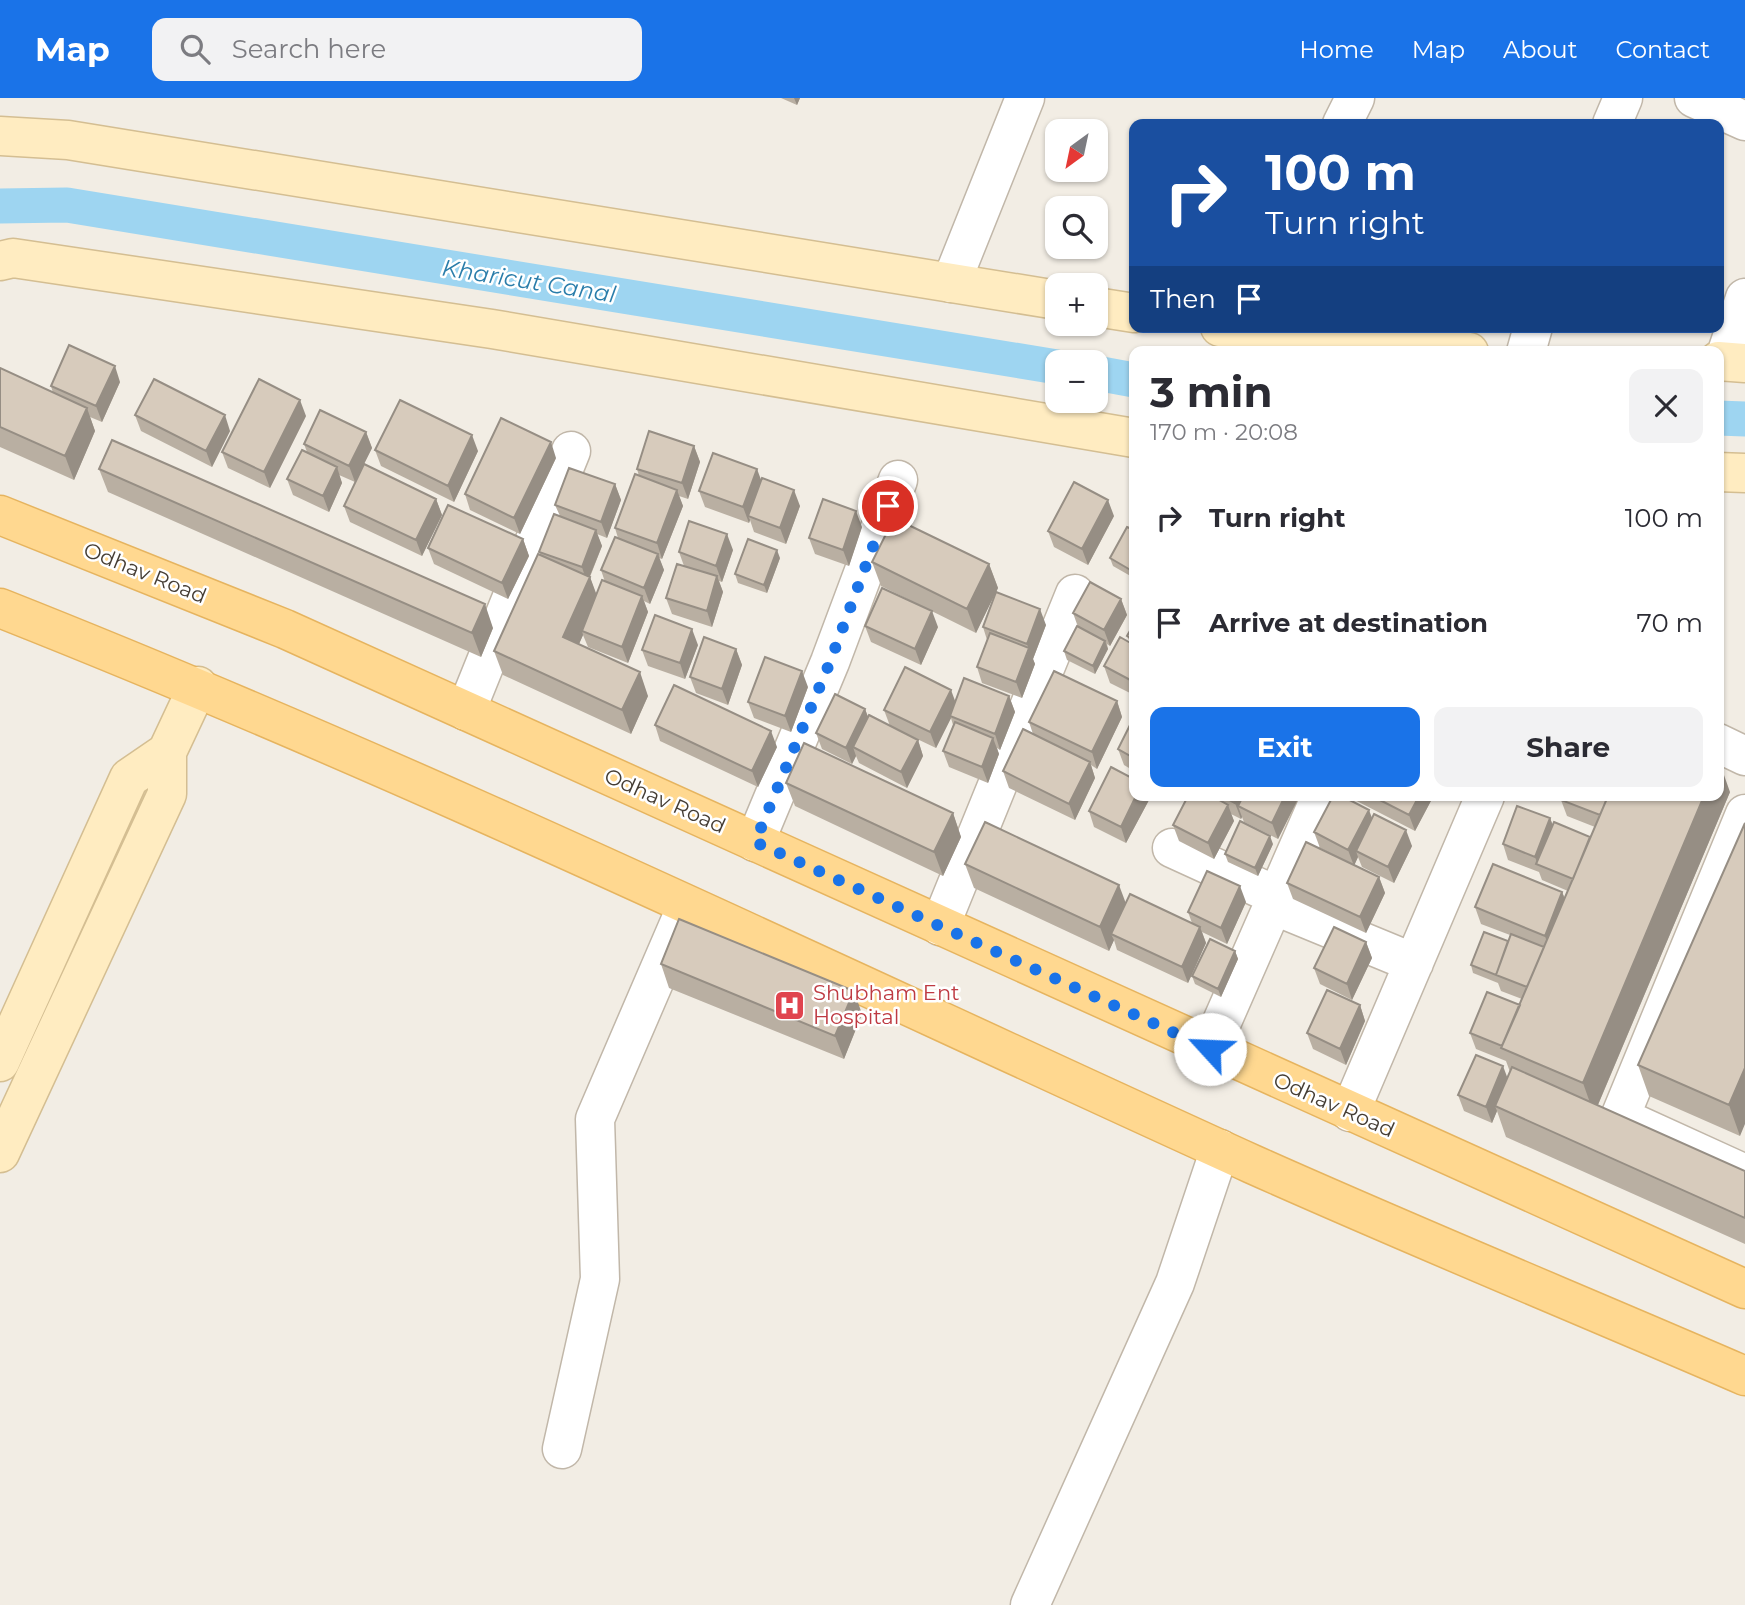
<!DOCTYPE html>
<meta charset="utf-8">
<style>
body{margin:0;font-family:Montserrat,sans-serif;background:#f2f2f3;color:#2b2b33;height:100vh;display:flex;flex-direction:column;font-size:26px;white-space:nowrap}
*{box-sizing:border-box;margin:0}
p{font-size:23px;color:#7c7c81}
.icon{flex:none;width:38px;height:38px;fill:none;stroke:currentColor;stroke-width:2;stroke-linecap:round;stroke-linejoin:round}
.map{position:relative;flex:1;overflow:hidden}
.panel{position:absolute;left:1129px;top:248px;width:595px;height:455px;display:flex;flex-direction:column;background:#fff;border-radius:14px;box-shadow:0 2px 5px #0004}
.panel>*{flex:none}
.banner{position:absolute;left:1129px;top:21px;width:595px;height:214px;border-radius:14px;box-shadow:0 2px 5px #0004;background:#1a4fa0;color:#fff;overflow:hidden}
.needle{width:46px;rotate:213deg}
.tools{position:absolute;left:1045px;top:21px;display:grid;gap:14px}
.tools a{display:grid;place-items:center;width:63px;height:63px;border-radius:14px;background:#fff;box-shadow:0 2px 5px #0004;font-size:35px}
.pin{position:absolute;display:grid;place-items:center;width:60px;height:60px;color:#fff;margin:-30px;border:4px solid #fff;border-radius:50%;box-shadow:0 2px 7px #0007}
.me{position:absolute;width:77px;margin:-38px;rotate:295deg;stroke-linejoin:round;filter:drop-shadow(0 0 5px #0008)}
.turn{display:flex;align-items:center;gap:24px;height:147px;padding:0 21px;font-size:32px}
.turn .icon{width:91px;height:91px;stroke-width:2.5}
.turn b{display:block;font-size:49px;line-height:60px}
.then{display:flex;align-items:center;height:66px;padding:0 21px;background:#0003;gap:14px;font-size:26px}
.round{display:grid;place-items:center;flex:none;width:74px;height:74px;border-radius:14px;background:#f2f2f3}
.summary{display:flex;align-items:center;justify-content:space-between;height:119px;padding:0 21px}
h1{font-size:42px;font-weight:700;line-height:52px}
.button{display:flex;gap:14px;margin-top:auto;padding:14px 21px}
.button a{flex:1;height:80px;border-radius:14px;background:#1a73e8;color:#fff;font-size:28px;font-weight:700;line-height:80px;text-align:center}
.button a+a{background:#f2f2f3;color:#2b2b33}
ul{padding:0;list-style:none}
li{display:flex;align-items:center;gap:21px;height:105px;padding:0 21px}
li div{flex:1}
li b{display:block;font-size:26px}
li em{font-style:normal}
header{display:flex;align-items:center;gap:42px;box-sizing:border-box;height:98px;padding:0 35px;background:#1a73e8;color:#fff}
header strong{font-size:33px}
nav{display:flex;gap:38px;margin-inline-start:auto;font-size:24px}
.search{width:490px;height:63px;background:#f2f2f3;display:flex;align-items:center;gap:18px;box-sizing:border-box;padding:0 24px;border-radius:14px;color:#7c7c81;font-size:26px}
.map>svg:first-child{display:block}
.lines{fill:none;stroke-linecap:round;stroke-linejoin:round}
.canal{stroke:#9ed5f1;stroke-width:35}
.street-casing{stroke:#c1b7a9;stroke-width:41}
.secondary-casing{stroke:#d4be92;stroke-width:41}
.primary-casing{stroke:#e6b45f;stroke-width:41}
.street{stroke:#fff;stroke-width:38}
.secondary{stroke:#ffecc1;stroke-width:38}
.primary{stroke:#ffd890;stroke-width:38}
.wall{fill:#b9afa2}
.shaded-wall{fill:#968e84}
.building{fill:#d7cbbc;stroke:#968e84;stroke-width:2}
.route{stroke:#1a73e8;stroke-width:12;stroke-dasharray:0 21.6}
.labels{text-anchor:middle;stroke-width:5;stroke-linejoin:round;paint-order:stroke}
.street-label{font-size:21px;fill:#453d34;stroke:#fff}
.health-label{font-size:21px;fill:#be3a42;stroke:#fff;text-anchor:start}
.water-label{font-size:23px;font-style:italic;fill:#2a7daa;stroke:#fff}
</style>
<header>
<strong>Map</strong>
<div class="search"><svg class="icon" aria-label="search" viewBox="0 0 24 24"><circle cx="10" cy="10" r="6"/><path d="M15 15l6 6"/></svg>Search here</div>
<nav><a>Home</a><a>Map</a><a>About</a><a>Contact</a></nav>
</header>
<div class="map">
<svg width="1745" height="1507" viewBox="0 0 1745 1507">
<rect width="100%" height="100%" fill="#f2ede4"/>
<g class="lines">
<!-- canal -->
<path class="canal" d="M0 108 67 107 1057 269
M1096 275 1134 282
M1718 320 1745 321"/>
<defs>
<path id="street" d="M1694 0 1745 23
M1342 26 1355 0
M1612 26 1623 0
M951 185 1025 0
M1526 254 1533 229
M1724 263 1745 200
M466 613 571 353
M1718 645 1745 658
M1745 716 1620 1019 1745 1076
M755 744 830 564 898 382
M1172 750 1277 798
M1273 807 1414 865
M940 828 1075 496
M1210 951 1321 698
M1350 1014 1485 698
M562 1351 600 1181 595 1021 682 819
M1030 1507 1175 1185 1220 1051"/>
<path id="secondary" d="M0 38 68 42 1057 202
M0 163 13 160 492 231 1134 340
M1096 209 1134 215
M1220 229 1277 239 1469 254
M1718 263 1745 265
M1718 374 1745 375
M0 964 129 680 167 654
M0 1055 167 696V654L198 588"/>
<path id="primary" d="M0 417 285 531 1745 1191
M0 510C425 678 836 877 1252 1066 1415 1139 1581 1207 1745 1278"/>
</defs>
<!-- street casing -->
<use href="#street" class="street-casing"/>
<!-- secondary casing -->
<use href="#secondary" class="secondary-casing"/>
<!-- primary casing -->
<use href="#primary" class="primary-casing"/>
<!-- street -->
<use href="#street" class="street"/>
<!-- secondary -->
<use href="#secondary" class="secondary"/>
<!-- primary -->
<use href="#primary" class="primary"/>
</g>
<!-- wall -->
<path class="wall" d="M781 0H800L797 7Z
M0 270 53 295 51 288 120 284 102 324 90 319 95 333 74 382 0 349Z
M135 317 230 333 212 369 141 333Z
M306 318 270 390 228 370 222 354Z
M366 334 372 350 355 384 339 377 342 385 329 414 293 397 287 381 307 354 304 346Z
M694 348 700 364 688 401 679 398 683 408 662 461 659 460 664 472 650 506 644 503 648 514 628 565 588 549 583 537 579 546 648 598 631 636 503 577 494 553 541 457 539 454 560 418 555 407 615 386 621 402 607 440 597 436 602 448 590 479 596 497 605 484 601 472 618 440 615 430 639 378 637 371Z
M375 352 478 353 454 404 381 368Z
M556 360 520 436 470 412 465 396Z
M99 371 493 530 481 559 108 394Z
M761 383 800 408 786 446 754 434 750 422 749 425 705 409 699 393Z
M436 401 442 417 422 458 350 424 344 408Z
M1114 418 1088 467 1054 449 1048 433Z
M862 429 849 468 815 456 809 440Z
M1134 432V480L1113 468 1110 460Z
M523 441 529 458 508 501 434 466 428 450Z
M733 452 722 484 719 483 723 494 712 529 672 516 666 500 684 468 679 454Z
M780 460 767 495 738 485 735 476Z
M872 464 989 466 998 490 996 494 1046 527 1033 561 1035 566 1022 600 982 585 977 569 987 542 983 529 995 495 976 535 881 488Z
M1121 501 1127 517 1110 548 1107 546 1108 551 1095 576 1067 562 1064 553 1078 529 1073 515Z
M1134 526V597L1110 585 1104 568 1130 544 1127 538Z
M865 528 938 529 921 567 871 544Z
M698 547 685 581 648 568 642 552Z
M736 551 742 567 728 607 696 595 690 579Z
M808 589 791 634 754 620 748 604Z
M1009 598 1015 614 1000 652 997 650 999 656 988 685 949 669 943 653 953 627 951 620 936 650 894 630 918 642 923 658 907 690 859 665 856 658 852 666 822 651 816 635 865 611 868 619 890 628 884 612Z
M1117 603 1122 619 1097 671 1091 667 1095 680 1075 722 1009 690 1003 673 1033 636 1029 624Z
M1134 619V673L1124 667 1118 651Z
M655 627 777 649 758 689 660 643Z
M786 685 953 715 961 739 943 778 795 708Z
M1730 694 1598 1007 1745 1073V1146L1506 1039 1497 1013 1492 1025 1464 1013 1458 997 1507 980 1510 974 1506 963 1476 951 1470 935 1520 907 1522 901 1501 893 1498 885 1473 875 1471 867 1508 843 1510 837 1481 826 1475 809 1562 794 1565 800 1568 793 1542 782 1539 774 1508 762 1503 746 1550 720 1553 728 1590 739 1595 729 1567 718 1561 702Z
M1184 698H1297L1298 701 1278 741 1244 724 1242 719 1241 721 1231 716 1234 723 1214 761 1179 743 1173 727 1187 700Z
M1347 698H1432L1433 699 1415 733Z
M1149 702 1126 745 1094 729 1089 713Z
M1372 720 1412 748 1394 785 1362 769 1358 759 1354 767 1379 779 1385 795 1366 835 1293 801 1287 785 1338 759 1320 750 1314 734Z
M1745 725 1740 1038 1649 998 1638 967Z
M1273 746 1258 778 1228 764 1225 756Z
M965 766 1126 805 1192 825 1188 814 1246 804 1227 846 1202 834 1206 845 1188 885 1117 852 1114 842 1109 853 974 790Z
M1366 844 1372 860 1352 902 1320 886 1314 870Z
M1235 853 1238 861 1221 899 1195 886 1192 878Z
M661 866 862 916 844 961 669 890Z
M1360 907 1365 923 1346 967 1313 951 1307 935Z"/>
<!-- shaded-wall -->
<path class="shaded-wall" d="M794 0H800L797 7Z
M115 268 120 284 102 324 96 308Z
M300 302 306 318 270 390 264 374Z
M87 310 95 333 74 382 65 358Z
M225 317 230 333 212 369 206 353Z
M366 334 372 350 355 384 349 368Z
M472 337 478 353 454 404 448 388Z
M551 344 556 360 520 436 514 420Z
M694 348 700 364 688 401 682 385Z
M337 369 342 385 329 414 323 398Z
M757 371 763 387 748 418 750 422 749 425 743 409Z
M615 386 621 402 607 440 601 424Z
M677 392 683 408 662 461 657 445Z
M794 392 800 408 786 446 780 430Z
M436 401 442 417 422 458 416 442Z
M1108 402 1114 418 1088 467 1082 451Z
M856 413 862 429 849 468 843 452Z
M596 432 602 448 587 485 590 479 599 503 582 533 583 537 572 562 563 539 587 485 582 469Z
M727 436 733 452 722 484 716 468Z
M523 441 529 458 508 501 502 485Z
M777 452 780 460 767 495 764 487Z
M658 456 664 472 650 506 644 490Z
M989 466 998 490 976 535 967 511Z
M717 478 723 494 712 529 707 513Z
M642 498 648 514 628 565 622 549Z
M1121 501 1127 517 1110 548 1104 532Z
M485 506 493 530 481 559 472 535Z
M1040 511 1046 527 1033 561 1035 566 1022 600 1016 584 1029 552 1027 546Z
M932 513 938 529 921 567 915 551Z
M692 531 698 547 685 581 680 565Z
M1105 543 1108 551 1095 576 1093 568Z
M736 551 742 567 728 607 722 591Z
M802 573 808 589 791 634 785 618Z
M640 574 648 598 631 636 622 612Z
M951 592 957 608 950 618 951 620 936 650 930 634Z
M1009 598 1015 614 1000 652 995 636Z
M1117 603 1122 619 1097 671 1092 654Z
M865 611 871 627 853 649 856 658 852 666 846 650Z
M771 633 777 649 758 689 752 673Z
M993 640 999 656 988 685 982 669Z
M918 642 923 658 907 690 901 674Z
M1719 663 1730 694 1594 1016 1583 985 1704 698H1718Z
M1090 664 1095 680 1075 722 1069 706Z
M1136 698H1147L1149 702 1126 745 1121 729Z
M1238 698H1252L1238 708 1242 719 1241 721 1235 705Z
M1285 698H1297L1298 701 1278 741 1272 725Z
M1419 698H1432L1433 699 1415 733 1409 717Z
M1228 707 1234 723 1214 761 1208 745Z
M1369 712 1375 728 1356 753 1358 759 1354 768 1348 752Z
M953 715 961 739 943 778 934 754Z
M1550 720 1556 736 1538 767 1535 759Z
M1406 732 1412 748 1394 785 1388 769Z
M1270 738 1273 746 1258 778 1255 770Z
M1379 779 1385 795 1366 835 1360 819Z
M1119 787 1128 811 1111 836 1114 842 1109 853 1100 829Z
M1240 788 1246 804 1227 846 1221 830Z
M1562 794 1568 810 1550 854 1545 838Z
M1200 829 1206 845 1188 885 1182 869Z
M1366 844 1372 860 1352 902 1347 886Z
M1235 853 1238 861 1221 899 1218 891Z
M854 893 862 916 844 961 835 938Z
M1360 907 1365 923 1346 967 1340 951Z
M1503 968 1509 984 1495 1008 1497 1013 1492 1025 1486 1009Z
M1745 970V1026L1740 1038 1729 1007Z"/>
<!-- building -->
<path class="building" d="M69 247 115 268 96 308 51 288Z
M0 270 87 310 65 358 0 329Z
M154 281 225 317 206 353 135 317Z
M259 281 300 302 264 374 222 354Z
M400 302 472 337 448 388 375 352Z
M320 312 366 334 349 368 304 346Z
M501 320 551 344 514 420 465 396Z
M649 333 694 348 682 385 637 371Z
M112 342 485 506 472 535 99 371Z
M302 352 337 369 323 398 287 381Z
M713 355 757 371 743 409 699 393Z
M364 366 436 401 416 442 344 408Z
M569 370 615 386 601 424 555 407Z
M635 376 677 392 657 445 615 430Z
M762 380 794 392 780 430 748 418Z
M1074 384 1108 402 1082 451 1048 433Z
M823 401 856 413 843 452 809 440Z
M448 407 523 441 502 485 428 450Z
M554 416 596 432 582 469 539 454Z
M894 420 989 466 967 511 872 464Z
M689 423 727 436 716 468 679 454Z
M1127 429 1134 432V474L1110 460Z
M615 439 658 456 644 490 601 472Z
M748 441 777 452 764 487 735 476Z
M538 456 590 479 563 539 640 574 622 612 494 553Z
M677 466 717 478 707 513 666 500Z
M602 482 642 498 622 549 582 533Z
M1090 484 1121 501 1104 532 1073 515Z
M882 490 932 513 915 551 865 528Z
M996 494 1040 511 1027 546 983 529Z
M655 517 692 531 680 565 642 552Z
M1134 526V542L1127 538Z
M1077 528 1105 543 1093 568 1064 553Z
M990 535 1029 550 1016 584 977 569Z
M704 539 736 551 722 591 690 579Z
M1120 539 1134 547V584L1104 568Z
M765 559 802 573 785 618 748 604Z
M905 569 951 592 930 634 884 612Z
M1054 573 1117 603 1092 654 1029 624Z
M964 580 1009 598 995 636 950 618Z
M674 587 771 633 752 673 655 627Z
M835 596 865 611 846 650 816 635Z
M869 617 918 642 901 674 853 649Z
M1134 619V660L1118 651Z
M955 624 993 640 982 669 943 653Z
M1023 631 1090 664 1069 706 1003 673Z
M804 645 953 715 934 754 786 685Z
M1111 669 1134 681V698H1136L1121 729 1089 713Z
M1188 698H1212L1228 707 1208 745 1173 727Z
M1222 698H1238L1235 705Z
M1243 698H1285L1272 725 1238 708Z
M1333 698H1342L1369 712 1348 752 1314 734Z
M1372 698H1419L1409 717Z
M1562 698H1608L1600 717 1561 702Z
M1608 698H1704L1583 985 1501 950Z
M1517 708 1550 720 1535 759 1503 746Z
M1374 716 1406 732 1388 769 1356 753Z
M1240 723 1270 738 1255 770 1225 756Z
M985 724 1119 787 1100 829 965 766Z
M1554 724 1590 739 1573 781 1536 766Z
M1745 725V970L1729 1007 1638 967Z
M1306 744 1379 779 1360 819 1287 785Z
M1493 766 1562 794 1545 838 1475 809Z
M1207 773 1240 788 1221 830 1188 814Z
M1130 796 1200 829 1182 869 1111 836Z
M679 821 854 893 835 938 661 866Z
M1334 829 1366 844 1347 886 1314 870Z
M1484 834 1508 843 1496 877 1471 867Z
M1511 836 1544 849 1527 889 1496 877Z
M1210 841 1235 853 1218 891 1192 878Z
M1327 892 1360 907 1340 951 1307 935Z
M1487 894 1520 907 1502 948 1470 935Z
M1476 957 1503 968 1486 1009 1458 997Z
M1512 969 1745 1073V1120L1495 1008Z"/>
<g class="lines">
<!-- route -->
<path class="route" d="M888 408 830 564 755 744 1210 951"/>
</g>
<!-- icons -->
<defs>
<symbol id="hospital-square" viewBox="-11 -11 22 22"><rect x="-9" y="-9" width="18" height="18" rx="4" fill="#e0444e" stroke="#fff"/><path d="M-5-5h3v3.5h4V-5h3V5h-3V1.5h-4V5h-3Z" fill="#fff"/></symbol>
</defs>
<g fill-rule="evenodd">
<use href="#hospital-square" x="772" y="890" width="35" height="35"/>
</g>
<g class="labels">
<!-- street labels -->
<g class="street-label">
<text transform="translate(145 475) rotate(22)" y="7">Odhav Road</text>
<text transform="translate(665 703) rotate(24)" y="7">Odhav Road</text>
<text transform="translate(1334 1007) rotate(24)" y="7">Odhav Road</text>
</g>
<!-- health labels -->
<g class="health-label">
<text x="813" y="902">Shubham Ent<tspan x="813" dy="24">Hospital</tspan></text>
</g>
<!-- water labels -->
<g class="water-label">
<text transform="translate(529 183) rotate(9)" y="8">Kharicut Canal</text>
</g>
</g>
</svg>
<div class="tools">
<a><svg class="needle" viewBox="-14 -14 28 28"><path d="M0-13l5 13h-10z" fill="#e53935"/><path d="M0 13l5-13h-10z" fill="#7c7c81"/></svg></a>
<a><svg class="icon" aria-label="search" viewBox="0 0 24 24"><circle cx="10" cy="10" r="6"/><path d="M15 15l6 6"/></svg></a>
<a>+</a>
<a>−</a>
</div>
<div class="pin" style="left:888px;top:408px;background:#d93025"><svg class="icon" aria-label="arrive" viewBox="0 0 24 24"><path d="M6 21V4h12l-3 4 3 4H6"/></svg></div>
<svg class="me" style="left:1210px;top:951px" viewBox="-20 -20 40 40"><circle r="19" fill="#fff"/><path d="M0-13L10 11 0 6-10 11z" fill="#1a73e8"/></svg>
<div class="banner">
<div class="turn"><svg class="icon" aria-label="right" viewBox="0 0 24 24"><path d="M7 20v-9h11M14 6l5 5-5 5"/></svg><div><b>100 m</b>Turn right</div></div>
<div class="then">Then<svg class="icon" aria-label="arrive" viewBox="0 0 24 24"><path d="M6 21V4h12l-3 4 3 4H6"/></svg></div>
</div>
<section class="panel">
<div class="summary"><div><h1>3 min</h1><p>170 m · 20:08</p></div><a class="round"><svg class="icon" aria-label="close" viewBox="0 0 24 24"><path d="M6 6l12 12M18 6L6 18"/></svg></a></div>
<ul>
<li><svg class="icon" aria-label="right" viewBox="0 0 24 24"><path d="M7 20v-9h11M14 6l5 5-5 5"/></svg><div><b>Turn right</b></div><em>100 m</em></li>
<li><svg class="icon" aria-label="arrive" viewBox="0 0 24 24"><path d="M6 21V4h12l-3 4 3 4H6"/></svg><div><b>Arrive at destination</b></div><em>70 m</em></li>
</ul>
<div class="button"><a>Exit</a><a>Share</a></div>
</section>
</div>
